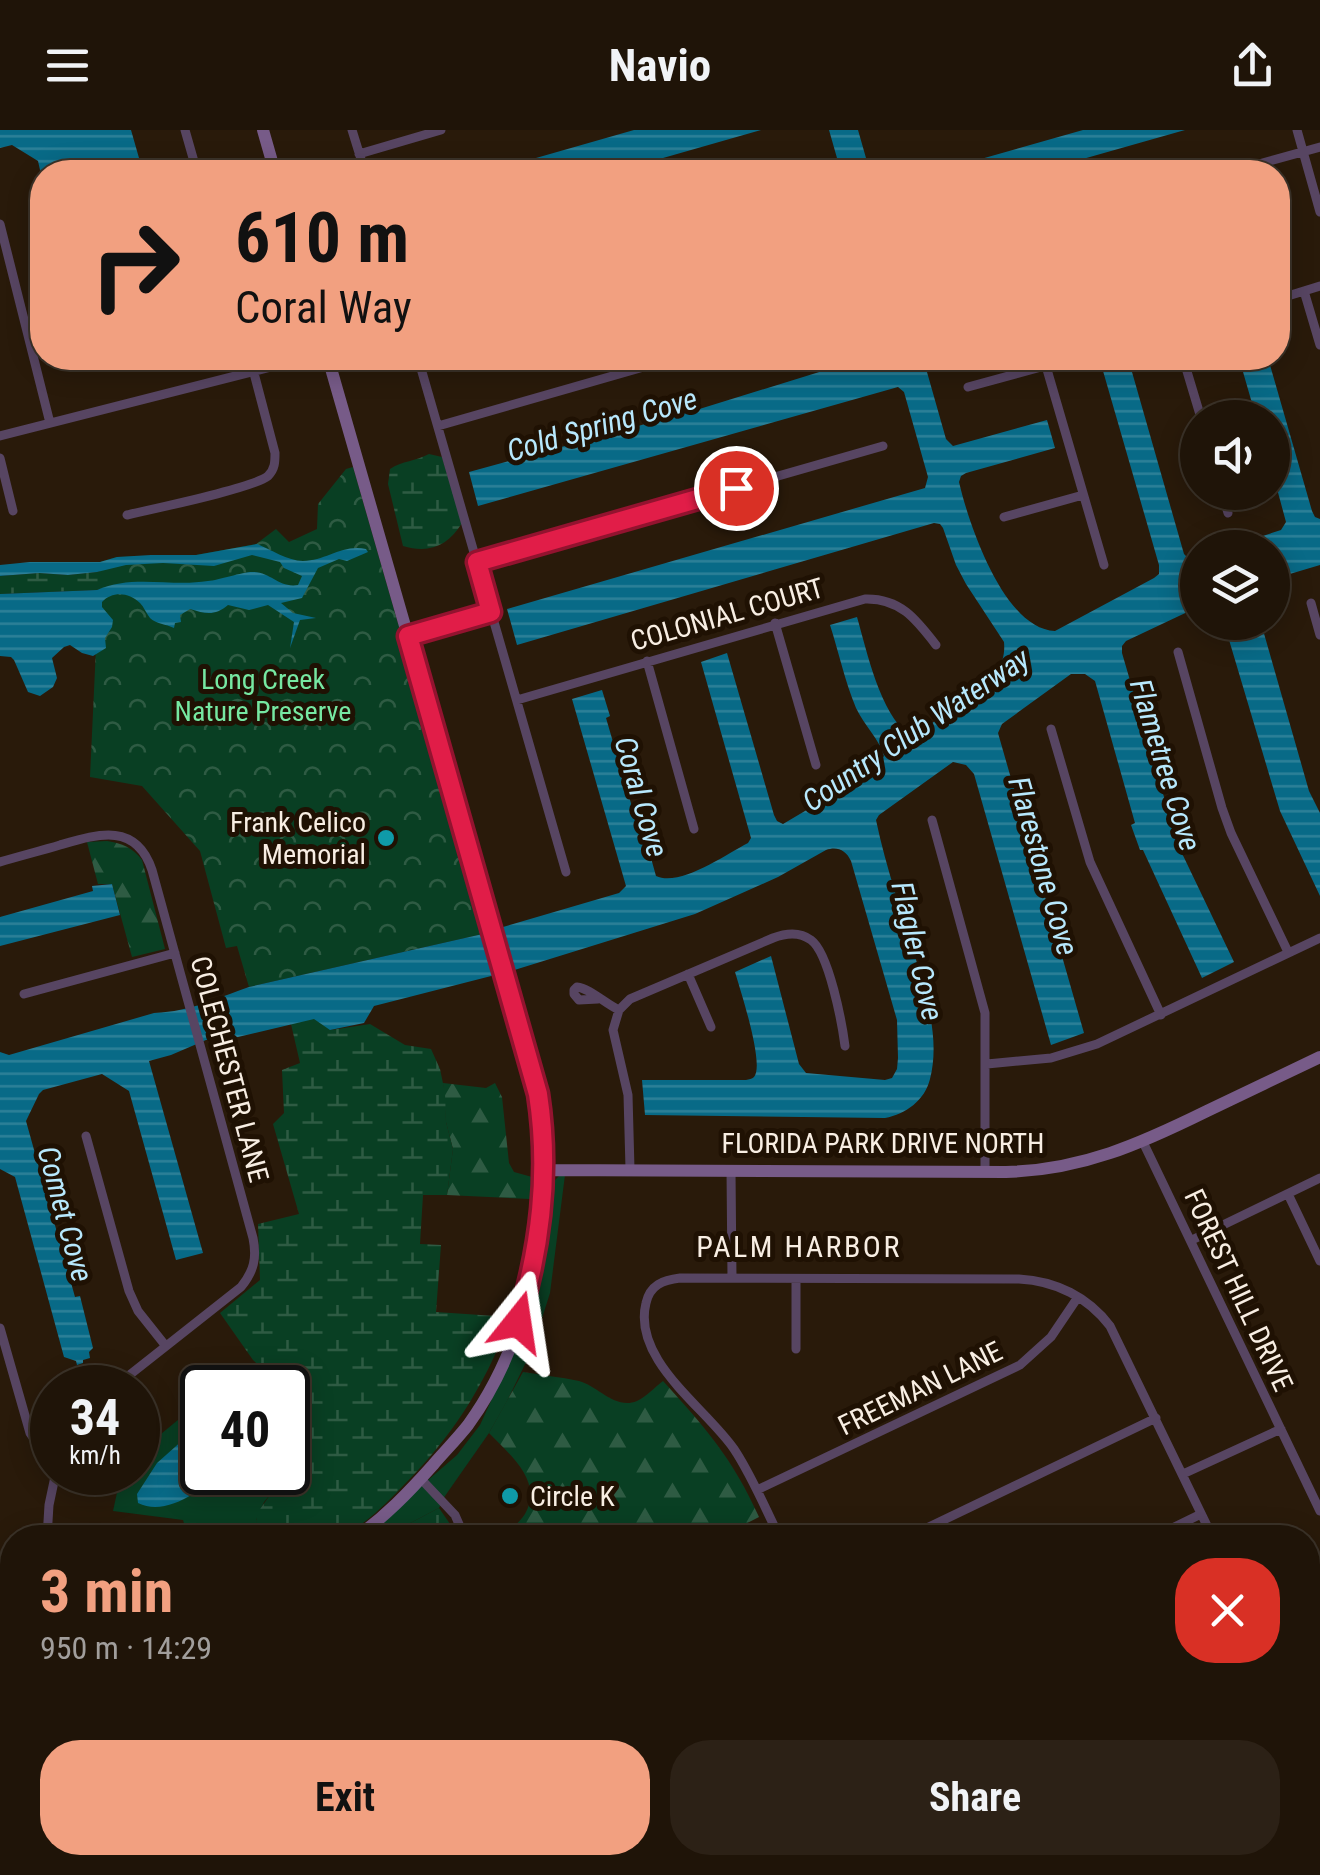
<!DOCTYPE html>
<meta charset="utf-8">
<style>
body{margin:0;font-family:"Roboto Condensed",sans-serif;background:#2c2116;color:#f1f3f6;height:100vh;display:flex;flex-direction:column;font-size:38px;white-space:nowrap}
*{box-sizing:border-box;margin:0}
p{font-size:32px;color:#a19e9c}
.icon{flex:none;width:55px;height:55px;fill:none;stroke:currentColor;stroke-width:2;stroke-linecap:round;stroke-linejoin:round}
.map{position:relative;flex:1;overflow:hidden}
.sheet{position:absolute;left:0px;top:1395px;width:1320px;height:350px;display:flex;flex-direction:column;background:#1f1408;border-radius:40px 40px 0 0;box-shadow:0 5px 25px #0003,0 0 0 2px #3c3329}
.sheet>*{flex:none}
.guide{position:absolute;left:30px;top:30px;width:1260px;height:210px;border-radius:40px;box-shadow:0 5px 25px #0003,0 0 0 2px #3c3329;background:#f2a080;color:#111;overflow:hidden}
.fabs{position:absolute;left:1180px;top:270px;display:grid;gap:20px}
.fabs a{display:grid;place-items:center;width:110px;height:110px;border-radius:50%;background:#1f1408;box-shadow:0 5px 25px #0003,0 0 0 2px #3c3329;font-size:50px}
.speed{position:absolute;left:30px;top:1235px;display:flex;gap:20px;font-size:50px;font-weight:700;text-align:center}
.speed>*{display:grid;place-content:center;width:130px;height:130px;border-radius:50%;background:#1f1408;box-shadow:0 5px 25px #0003,0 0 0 2px #3c3329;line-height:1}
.speed small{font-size:25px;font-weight:400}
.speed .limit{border:5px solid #111;border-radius:15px;background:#fff;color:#111}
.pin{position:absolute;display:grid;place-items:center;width:85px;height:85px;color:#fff;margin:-42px;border:5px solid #fff;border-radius:50%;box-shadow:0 2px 10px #0007}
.me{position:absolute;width:110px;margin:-55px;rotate:15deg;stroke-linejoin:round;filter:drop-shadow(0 0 8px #0008)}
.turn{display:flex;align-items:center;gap:35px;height:210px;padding:0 40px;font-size:45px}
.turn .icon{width:130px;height:130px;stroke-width:2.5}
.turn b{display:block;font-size:70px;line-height:85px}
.round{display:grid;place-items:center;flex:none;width:105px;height:105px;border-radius:40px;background:#2c2116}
.summary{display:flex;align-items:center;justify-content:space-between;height:170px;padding:0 40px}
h1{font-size:60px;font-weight:700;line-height:75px;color:#f2a080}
.primary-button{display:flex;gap:20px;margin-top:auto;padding:20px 40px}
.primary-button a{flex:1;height:115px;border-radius:40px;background:#f2a080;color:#111;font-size:40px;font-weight:700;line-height:115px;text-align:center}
.primary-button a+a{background:#2c2116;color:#f1f3f6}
header{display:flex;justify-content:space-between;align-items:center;height:130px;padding:0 40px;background:#1f1408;font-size:45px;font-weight:700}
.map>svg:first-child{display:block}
.grass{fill:#093f23}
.forest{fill:url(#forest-firs)}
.wetland{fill:url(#wetland-marsh)}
.park{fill:url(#park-crowns)}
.water{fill:url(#water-rules)}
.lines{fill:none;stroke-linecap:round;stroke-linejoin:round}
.street{stroke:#574562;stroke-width:9}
.secondary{stroke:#775b88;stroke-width:12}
.route-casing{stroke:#92132f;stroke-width:25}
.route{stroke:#e11d48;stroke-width:18}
.culture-dot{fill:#0f9aa8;stroke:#1f1103;stroke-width:4}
.labels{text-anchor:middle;stroke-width:10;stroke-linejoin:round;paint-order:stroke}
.street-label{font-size:28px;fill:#f8eee3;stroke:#1f1103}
.park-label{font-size:28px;fill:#76e8a2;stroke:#1f1103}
.poi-label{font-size:28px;fill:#f8eee3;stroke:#1f1103;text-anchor:end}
.water-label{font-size:30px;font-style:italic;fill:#b7e8fd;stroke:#1f1103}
.neighbourhood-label{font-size:30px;letter-spacing:2.5px;fill:#f8eee3;stroke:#1f1103}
</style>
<header><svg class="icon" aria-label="menu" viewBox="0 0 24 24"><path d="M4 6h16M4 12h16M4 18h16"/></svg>Navio<svg class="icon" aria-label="share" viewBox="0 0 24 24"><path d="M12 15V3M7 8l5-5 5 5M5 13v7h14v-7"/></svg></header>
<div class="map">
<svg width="1320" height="1745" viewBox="0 0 1320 1745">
<defs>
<pattern id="forest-firs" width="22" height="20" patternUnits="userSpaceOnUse" patternTransform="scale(2.5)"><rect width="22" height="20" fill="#093f23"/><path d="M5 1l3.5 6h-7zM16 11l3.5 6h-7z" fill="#2e5b43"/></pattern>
<pattern id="wetland-marsh" width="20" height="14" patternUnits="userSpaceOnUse" patternTransform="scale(2.5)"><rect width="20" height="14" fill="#093f23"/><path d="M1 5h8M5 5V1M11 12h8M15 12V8" fill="none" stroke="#2e5b43"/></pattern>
<pattern id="park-crowns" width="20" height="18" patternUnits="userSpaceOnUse" patternTransform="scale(2.5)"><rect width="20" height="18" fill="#093f23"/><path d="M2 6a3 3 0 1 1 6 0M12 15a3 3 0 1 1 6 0" fill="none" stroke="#2e5b43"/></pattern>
<pattern id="water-rules" width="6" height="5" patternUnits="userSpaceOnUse" patternTransform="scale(2.5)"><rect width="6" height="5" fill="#086a87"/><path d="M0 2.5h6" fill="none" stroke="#2d8098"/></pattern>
</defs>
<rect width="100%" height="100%" fill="#291a0a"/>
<!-- grass -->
<path class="grass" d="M565 1045 550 1163 532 1220 506 1273 489 1303 445 1366 439 1378 384 1407 361 1408 457 1325 480 1295 506 1238 541 1136 547 1105 553 1052 559 1046Z
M202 1270V1342L274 1343 270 1365 264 1372 256 1390 262 1407H188L183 1390 113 1381 118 1358 127 1343 138 1342V1323Z"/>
<!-- forest -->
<path class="forest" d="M107 711C122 713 133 718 142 730L165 819 132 827 112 754H98L87 712Z
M443 953 486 958 495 953 502 967 509 1033 514 1042 532 1047 530 1069 447 1065 453 1019 446 992Z
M523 1242C541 1245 560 1247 579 1251 598 1256 615 1280 637 1271 646 1267 655 1257 663 1251 705 1297 733 1329 759 1387L720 1407H502C510 1400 519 1393 525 1384 544 1351 509 1324 489 1303Z
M231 1733H349V1745H239Z"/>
<!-- wetland -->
<path class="wetland" d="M429 324 442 327 462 393C448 416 429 424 403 416L388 354 390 339C402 331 416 331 429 324Z
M126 435 108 455 97 460 0 464V446L39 443 68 445 97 442Z
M314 888 331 900 370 894 405 915 431 919 440 939 445 963 446 992 453 1019 447 1065H423L420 1114 441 1115 436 1182 511 1187C483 1259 453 1306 399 1360 383 1376 366 1394 345 1404 328 1412 284 1407 262 1407L256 1391 258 1382 270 1365 274 1343 288 1342V1258L278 1257V1253L253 1230 220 1183 260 1150 258 1094 299 1084 273 994 284 983 282 940 300 933 291 894Z
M439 1378 450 1394 456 1407H384Z
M349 1733H472L474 1745H349Z"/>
<!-- park -->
<path class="park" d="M353 337 487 803 249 857 237 816 226 818 200 721 142 656 90 647 100 432 117 427 196 425 256 414 276 399 289 412 317 399 318 374 346 339Z"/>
<!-- water -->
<path class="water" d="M0 0H131L143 42H42V49L38 31 12 15 0 18Z
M634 0H761L614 42H487Z
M829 0H858L870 42H841Z
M1083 0H1185L1037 42H935Z
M858 228H923L946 309 953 316 1047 290 1055 318 966 343 961 346 959 352C969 395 1004 499 1055 501L1154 448 1159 444V435L1101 234 1128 228 1184 424 1190 430 1197 429 1198 477 1126 511 1122 516V523L1178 715 1234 832 1202 848 1143 720H1140L1131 695 1135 693 1095 551 1085 544H1071L1002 594 998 603 1084 903 1051 915 974 644 966 635 953 632 879 685 876 690C886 738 903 786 917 833 927 870 940 910 930 949 925 970 906 984 885 988L645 985 642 950H746C749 949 752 949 754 947 765 935 740 859 735 842L771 826 799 934 806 943 885 950 892 948 897 939 898 928 897 890 851 731C846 720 837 716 826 720L778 747 695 784 508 842 496 799 619 763 626 756 572 569 602 560 610 586 606 588 640 704 644 703 656 746C680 757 725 725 748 713L751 708 701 532 727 523 774 685 777 691 783 694 832 665 879 632 884 626C880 610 864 595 856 578 845 552 839 523 830 495L857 487C867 522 880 583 909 605L920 602C939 587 983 560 996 542 1003 533 1005 523 1004 512L966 454 956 435 943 398 940 394 934 393 517 515 507 479 925 358 928 347 904 262 898 257 478 376 469 342 693 281 858 230Z
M1239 228H1268L1312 381 1315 387 1320 389V435L1273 449 1272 418 1229 417 1281 400 1286 392 1273 344 1272 288 1256 287Z
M257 414C270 419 288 431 303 431 326 431 342 414 366 419L368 422 347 431 339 429 318 438 302 468 281 473 293 483 316 488 300 490 290 518 294 492 268 475 249 480 228 475C215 486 206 484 190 479L180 485 181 492 175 493 174 498C166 494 156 494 150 488 146 483 144 477 140 473 129 462 112 461 102 472V477L113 490 112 497 105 508 106 518 93 526 82 523 70 515 64 517 52 528 57 548 53 557 40 566 28 562 14 530 11 527 0 526V464L97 460C132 444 171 457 208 451 219 450 245 441 254 442 272 443 279 458 298 455L302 446 284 438 280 432 252 425 214 436 163 433 126 435 97 442 68 445 39 443 0 446V435L30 432H100L117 427 151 425H196Z
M1224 493H1261L1309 661 1320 683V766L1280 681Z
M112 754 120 785 0 816V787L93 761 92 756Z
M487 803 499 844 374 876 364 893 330 900 314 889 238 907 206 910 171 925 149 931 203 1123 176 1130 129 961 102 944 43 960 39 964 26 991 75 1167 80 1166 93 1218 89 1222 90 1228 83 1230V1233L77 1235 76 1231 64 1227 15 1047 0 1039V922L9 925 154 883C193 881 214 869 249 857Z
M202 1293V1342L227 1343C202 1357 168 1388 138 1373L137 1364 157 1333Z"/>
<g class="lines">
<!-- street -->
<path class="street" d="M185 0 197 42
M352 0 365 42
M1297 0 1320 82
M359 24 441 0
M1230 42 1320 17
M0 94 50 293
M1304 161 1320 215
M1278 169 1320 156
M418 228 566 742
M1183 228 1201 288
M1046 236 1104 435
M968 257 1074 228
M438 296 675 228
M0 306 306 228
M0 328 13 381
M1222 362 1228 383
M127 385C152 379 254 358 268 346 275 339 275 332 275 323L250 228
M1004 387 1083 365
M477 432 883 316
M1311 473 1320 505
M775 493 816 635
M408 505 491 482
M1178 522 1222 678 1231 703 1288 822
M647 531 694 699
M517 570 865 469C900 468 916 489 936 515
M1051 599 1090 732 1161 885
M932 690 985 883V1042
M0 732C20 726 40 721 60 715 98 704 136 692 152 740L253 1108C257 1128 254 1141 241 1157L113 1258
M688 844 711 897
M24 864 175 823
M598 869 579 870 574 864V860L577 857C589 858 606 874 619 880
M987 934 1051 928 1097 914 1320 808
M86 1006 129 1161 138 1181 165 1215
M1143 1012 1320 1381
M630 1039 628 965 613 900 619 880 630 869 773 808C786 803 799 801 811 810 829 823 842 893 845 916
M731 1040 732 1148
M1288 1064 1320 1131
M1192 1110 1320 1048
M0 1198 30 1303 38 1314 52 1322
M796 1219V1149
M1183 1344 1281 1299
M421 1349 455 1385 465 1408
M757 1360 1020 1235 1051 1207 1078 1167
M47 1408 49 1375 56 1342
M780 1408C765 1378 752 1346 734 1319 705 1277 632 1230 646 1173 650 1155 663 1150 680 1148L1019 1149C1056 1151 1088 1167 1110 1196L1213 1408
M906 1408 1156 1288
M1152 1408 1201 1384
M0 1451 12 1449
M1308 1605 1320 1631
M167 1732 176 1745
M586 1732 595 1745
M719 1732 728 1745
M1015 1732 1021 1745
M1134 1732 1140 1745
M1251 1732 1257 1745
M0 1744 14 1745
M71 1745 103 1732
M732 1745 749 1732
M939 1745 965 1732"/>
<!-- secondary -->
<path class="secondary" d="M263 0 275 42
M328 228 534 945C558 1058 537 1200 468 1295 457 1309 444 1322 433 1335 409 1362 385 1387 355 1408
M544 1040 1006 1042C1082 1040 1140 1014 1207 981 1245 963 1282 945 1320 927
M0 1526 12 1524"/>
</g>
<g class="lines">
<defs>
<path id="route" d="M518 1192C541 1116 550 1042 538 964L408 506 491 482 477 432 736 358"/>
</defs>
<!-- route casing -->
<use href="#route" class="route-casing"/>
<!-- route -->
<use href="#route" class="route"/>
</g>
<!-- markers -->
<g class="culture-dot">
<circle cx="386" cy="708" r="10"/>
<circle cx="510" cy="1366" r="10"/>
</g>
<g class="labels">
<!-- street labels -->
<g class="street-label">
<text transform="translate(727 484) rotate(-16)" y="10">COLONIAL COURT</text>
<text transform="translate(230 939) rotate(75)" y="10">COLECHESTER LANE</text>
<text x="883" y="1023">FLORIDA PARK DRIVE NORTH</text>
<text transform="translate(1239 1160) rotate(65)" y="10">FOREST HILL DRIVE</text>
<text transform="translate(920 1258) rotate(-26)" y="10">FREEMAN LANE</text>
</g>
<!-- park labels -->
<g class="park-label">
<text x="263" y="559">Long Creek<tspan x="263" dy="32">Nature Preserve</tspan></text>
</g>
<!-- poi labels -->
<g class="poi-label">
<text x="366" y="702">Frank Celico<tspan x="366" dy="32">Memorial</tspan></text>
<text x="530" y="1376" text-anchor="start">Circle K</text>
</g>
<!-- water labels -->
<g class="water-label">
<text transform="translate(602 295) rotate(-16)" y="10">Cold Spring Cove</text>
<text transform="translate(916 600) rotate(-34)" y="10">Country Club Waterway</text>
<text transform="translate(1165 635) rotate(73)" y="10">Flametree Cove</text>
<text transform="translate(641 667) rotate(74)" y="10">Coral Cove</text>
<text transform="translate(1043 736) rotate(74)" y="10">Flarestone Cove</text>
<text transform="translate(917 821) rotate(77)" y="10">Flagler Cove</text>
<text transform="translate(65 1084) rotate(75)" y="10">Comet Cove</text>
</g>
<!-- neighbourhood labels -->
<g class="neighbourhood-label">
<text x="799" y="1127">PALM HARBOR</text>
</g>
</g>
</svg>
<div class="fabs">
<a><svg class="icon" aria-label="sound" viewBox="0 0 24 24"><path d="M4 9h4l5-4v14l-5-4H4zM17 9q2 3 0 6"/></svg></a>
<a><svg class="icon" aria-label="layers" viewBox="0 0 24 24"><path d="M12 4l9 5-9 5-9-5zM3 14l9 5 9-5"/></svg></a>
</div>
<div class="speed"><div>34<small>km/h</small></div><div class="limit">40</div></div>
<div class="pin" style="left:736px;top:358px;background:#d93025"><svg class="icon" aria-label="arrive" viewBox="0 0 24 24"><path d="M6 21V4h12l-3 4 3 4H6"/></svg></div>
<svg class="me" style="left:518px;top:1192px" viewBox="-20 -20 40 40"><path d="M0-17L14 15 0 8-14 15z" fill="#e11d48" stroke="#fff" stroke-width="4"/></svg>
<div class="guide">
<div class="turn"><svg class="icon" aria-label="right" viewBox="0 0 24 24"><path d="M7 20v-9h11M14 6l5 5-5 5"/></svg><div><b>610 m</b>Coral Way</div></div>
</div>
<section class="sheet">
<div class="summary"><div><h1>3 min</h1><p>950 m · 14:29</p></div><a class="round" style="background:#d93025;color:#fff"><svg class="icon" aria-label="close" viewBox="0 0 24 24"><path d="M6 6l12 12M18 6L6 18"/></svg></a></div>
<div class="primary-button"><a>Exit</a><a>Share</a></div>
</section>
</div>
